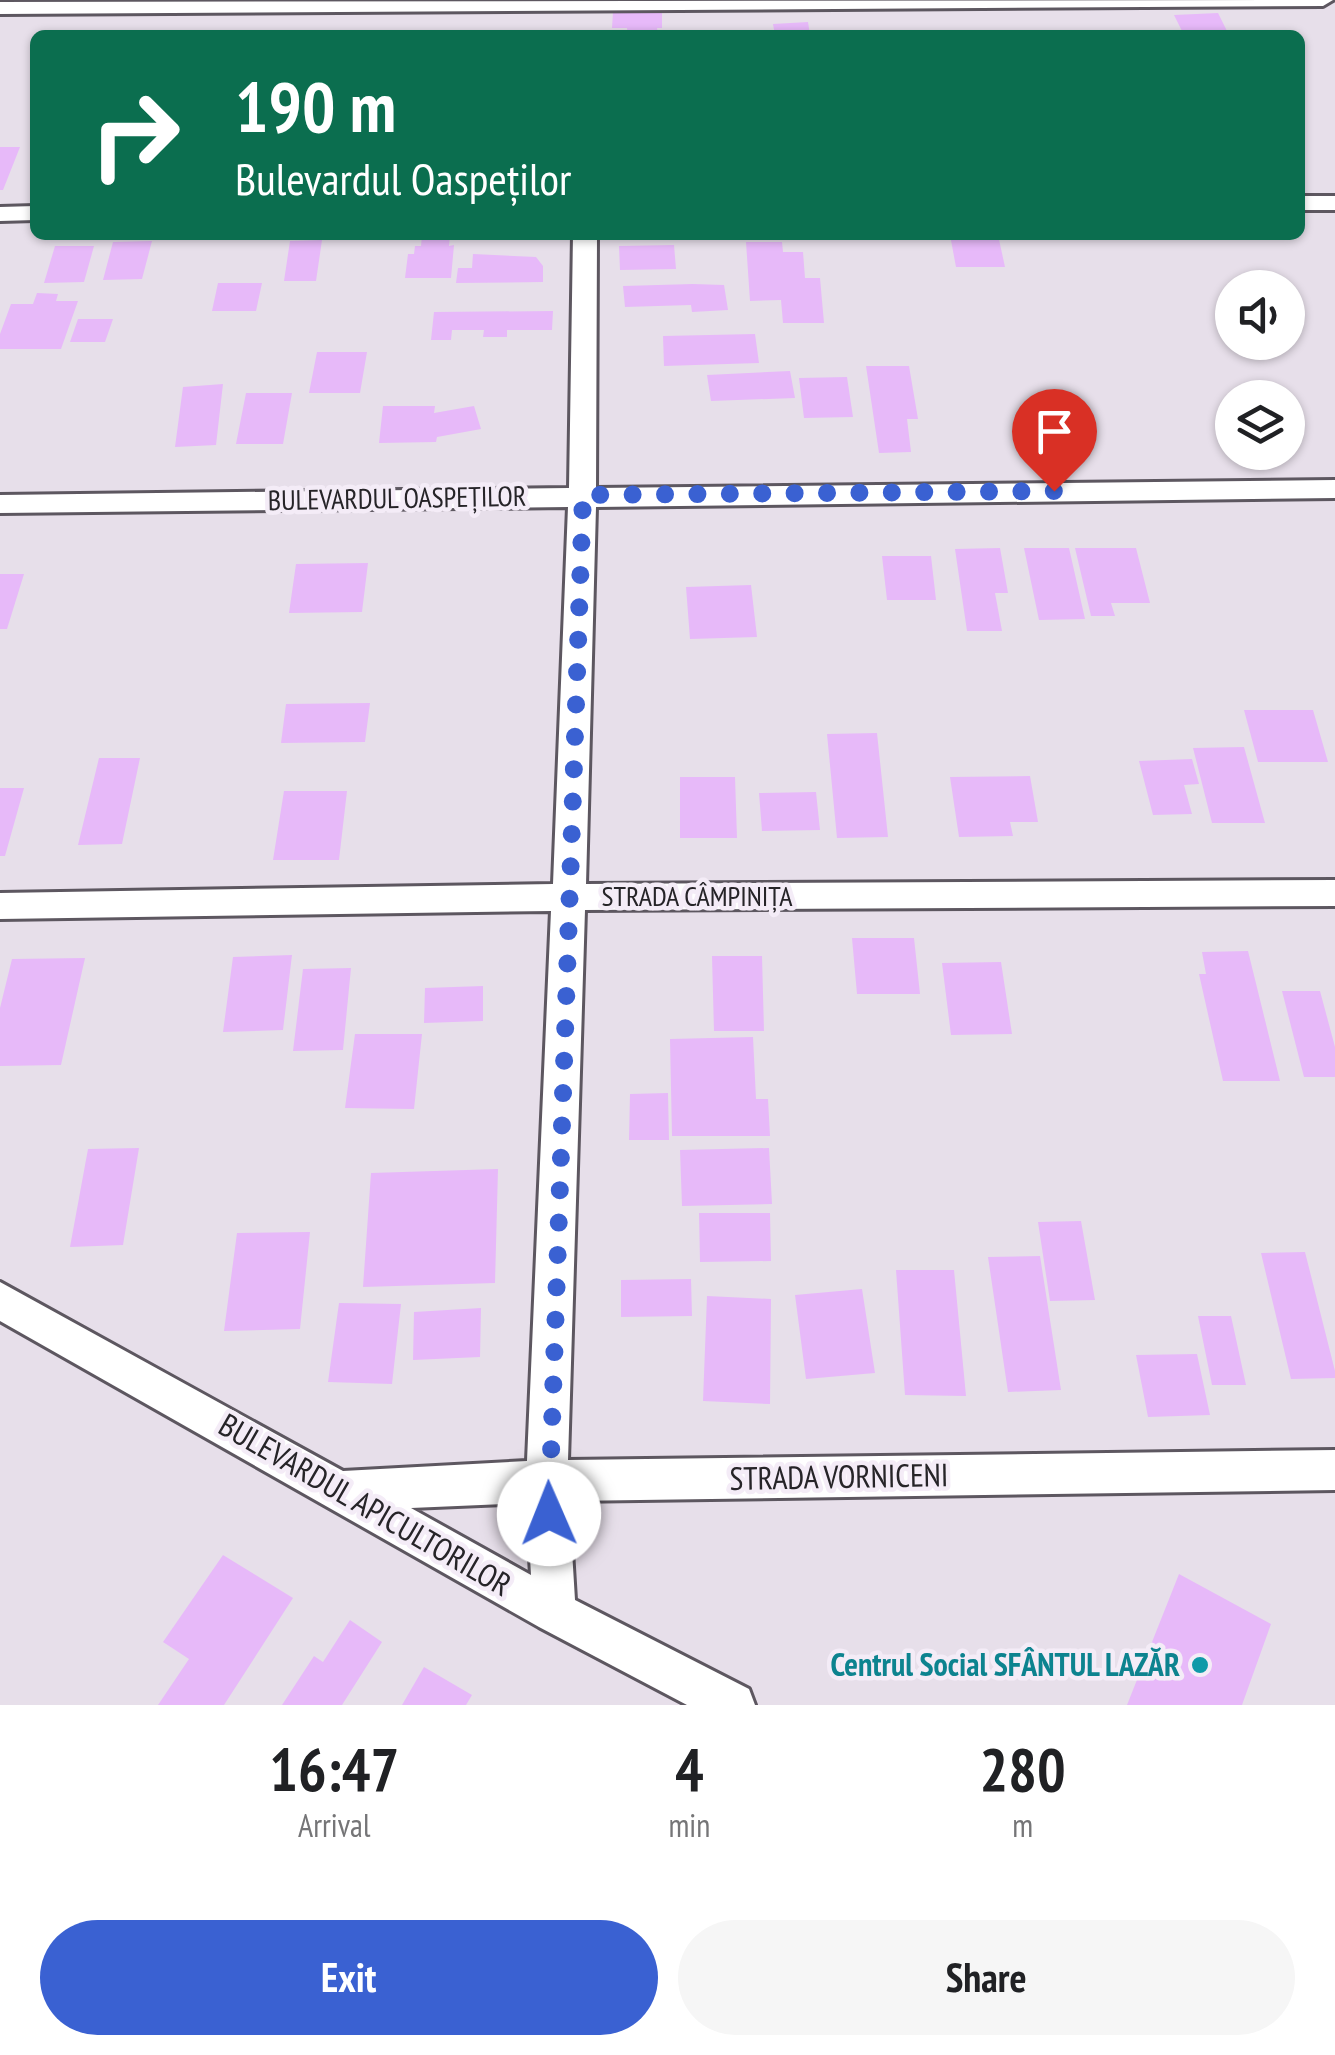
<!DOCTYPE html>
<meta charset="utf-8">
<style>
body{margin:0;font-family:"PT Sans Narrow",sans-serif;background:#f6f6f6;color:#202124;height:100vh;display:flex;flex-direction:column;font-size:38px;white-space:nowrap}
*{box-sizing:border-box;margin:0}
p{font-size:32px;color:#757577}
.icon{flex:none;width:55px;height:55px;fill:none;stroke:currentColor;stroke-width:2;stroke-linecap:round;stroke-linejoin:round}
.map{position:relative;height:1705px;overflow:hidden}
.details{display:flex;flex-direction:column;background:#fff;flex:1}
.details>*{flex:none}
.banner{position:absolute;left:30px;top:30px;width:1275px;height:210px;border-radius:15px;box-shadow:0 2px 8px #0004;background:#0b6e4f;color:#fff;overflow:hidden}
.fabs{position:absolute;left:1215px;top:270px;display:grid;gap:20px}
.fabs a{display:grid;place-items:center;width:90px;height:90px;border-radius:50%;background:#fff;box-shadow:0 2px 8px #0004;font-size:50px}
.pin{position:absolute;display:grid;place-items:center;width:85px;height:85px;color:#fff;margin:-102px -42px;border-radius:50% 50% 50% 0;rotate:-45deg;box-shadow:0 0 10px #0007}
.pin .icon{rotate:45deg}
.me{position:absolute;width:110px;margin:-55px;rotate:359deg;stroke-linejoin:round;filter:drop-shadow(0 0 8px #0008)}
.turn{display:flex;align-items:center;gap:35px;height:210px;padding:0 40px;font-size:45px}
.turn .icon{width:130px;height:130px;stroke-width:2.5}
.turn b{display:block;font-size:70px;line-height:85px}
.eta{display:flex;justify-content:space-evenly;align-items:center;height:170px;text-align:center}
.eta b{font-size:60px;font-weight:800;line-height:70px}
.cta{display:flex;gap:20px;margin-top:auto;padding:20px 40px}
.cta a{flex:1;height:115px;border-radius:60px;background:#3a61d2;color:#fff;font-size:40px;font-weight:800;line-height:115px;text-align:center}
.cta a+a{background:#f6f6f6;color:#202124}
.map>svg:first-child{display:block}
.building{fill:#e7b9f9}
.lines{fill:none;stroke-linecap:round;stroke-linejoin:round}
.minor-casing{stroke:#5d5760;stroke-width:6}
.minor{fill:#fff;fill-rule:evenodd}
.route{stroke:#3a61d2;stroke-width:18;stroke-dasharray:0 32.4}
.culture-dot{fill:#0f9aa8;stroke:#f4ecf7;stroke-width:4}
.labels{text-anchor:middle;stroke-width:9;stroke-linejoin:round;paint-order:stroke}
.street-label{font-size:28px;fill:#262428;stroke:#f4ecf7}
.near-street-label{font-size:32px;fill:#262428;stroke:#f4ecf7}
.near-culture-label{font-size:32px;font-weight:bold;fill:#0d838f;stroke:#f4ecf7;text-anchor:end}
</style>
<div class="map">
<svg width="1335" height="1705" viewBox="0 0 1335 1705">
<rect width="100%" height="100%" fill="#e7dfea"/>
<!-- building -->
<path class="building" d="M613 12H662V28H657L658 35H628L627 28H612Z
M1218 13 1229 35H1184L1174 15Z
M808 22 810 35H775L773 24Z
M0 147H20L3 190H0Z
M422 235H450L449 246 454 245 451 278H405L408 254H414L415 246H421Z
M950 235H998L1005 267H956Z
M322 240 316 281H284L290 241Z
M152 241 142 279 103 280 113 242Z
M746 242H782L783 252H803L805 278H820L824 323H783L781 300 750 301Z
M674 245 676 269 620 270 619 246Z
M55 246H94L84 282 44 283Z
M473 254 536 257 543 266V282L456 283 458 268H472Z
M218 283H262L256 311H212Z
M693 284 724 285 728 310 692 312 691 305 625 307 623 286Z
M37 293 58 294 56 301H78L61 349H0V334L11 304H33Z
M553 311 552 330H507V337H483L484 330H452L451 340H431L434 312Z
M78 319H113L105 342H70Z
M755 334 759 363 664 366 663 336Z
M317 352H367L360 393H309Z
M866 366H909L918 419H907L911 452 879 453Z
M790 371 795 398 711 401 707 375Z
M847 377 853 417 804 418 799 378Z
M223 384 216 445 175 447 183 387Z
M246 393H292L283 444H236Z
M383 406H435L434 413 474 406 481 429 437 437 436 442 379 443Z
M1000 548 1008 593H995L1002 631H967L955 549Z
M1024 548H1069L1085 619 1039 620Z
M1075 548H1136L1150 603H1111L1115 616H1091Z
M882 556H931L936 600H887Z
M368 563 362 612 289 613 296 564Z
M0 574H24L7 629H0Z
M751 585 757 637 690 639 686 587Z
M370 703 365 742 281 743 286 704Z
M1244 710H1313L1328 762H1258Z
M877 733 888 837 837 838 827 734Z
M1244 747 1265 823H1212L1193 748Z
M99 758H140L122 844 78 845Z
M1192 759 1199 784 1184 785 1192 814 1153 815 1139 761Z
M1030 776 1038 822H1010L1013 836 959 837 950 777Z
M680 777H735L737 838H680Z
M0 788H24L5 856H0Z
M284 791H347L339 860H273Z
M816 792 820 830 762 831 759 793Z
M852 938H914L920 994H857Z
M1248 951 1280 1081H1223L1199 974H1206L1202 952Z
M292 955 283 1030 223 1032 233 957Z
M712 956H762L764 1031H714Z
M85 958 61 1065 0 1066V1008L12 959Z
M1001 962 1012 1034 951 1035 942 963Z
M351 968 343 1050 293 1051 303 969Z
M483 986V1021L424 1023 425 988Z
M1282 991H1320L1335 1047V1077H1304Z
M355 1034H422L414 1109 345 1108Z
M753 1037 756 1099H768L770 1136H672L670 1039Z
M668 1093 669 1140H629L630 1094Z
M139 1148 123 1245 70 1247 88 1149Z
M769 1148 772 1204 682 1206 680 1150Z
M498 1169 495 1283 363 1287 371 1173Z
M699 1213H770L771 1261 700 1262Z
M1081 1221 1095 1300 1050 1301 1038 1222Z
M310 1232 300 1329 224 1331 237 1233Z
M1305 1252 1335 1371V1378L1291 1379 1261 1253Z
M1040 1256 1061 1390 1008 1392 988 1257Z
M896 1270H954L966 1396 905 1395Z
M691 1279 692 1316 621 1317V1280Z
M862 1289 875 1373 806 1379 795 1295Z
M707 1296 771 1299 770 1404 703 1401Z
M339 1303 401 1304 392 1384 328 1382Z
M481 1308 480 1357 413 1360 414 1312Z
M1198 1316H1231L1246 1385H1212Z
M1197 1354 1210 1415 1148 1417 1136 1355Z
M223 1555 293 1598 224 1705H158L189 1659 163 1642Z
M1179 1574 1271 1624 1242 1705H1127Z
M350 1620 382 1642 342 1705H282L314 1656 323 1662Z
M424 1667 472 1695 466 1705H402Z"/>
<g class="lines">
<defs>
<path id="minor" d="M1333 0 1323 6 0 14V2Z
M1300 196H1335V210H1300Z
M35 206V220L0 221V207Z
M573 235H597L596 488 1335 480V498L596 507 586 884 1335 880V906L585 910 568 1460 1335 1450V1490L569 1501 575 1600 749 1689 755 1705H687L539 1627 0 1321V1282L343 1471 527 1461 551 911 0 919V893L553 884 568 507 0 513V495L569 488ZM527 1503 531 1575 411 1508Z"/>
</defs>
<!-- minor casing -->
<use href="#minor" class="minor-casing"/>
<!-- minor -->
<use href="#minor" class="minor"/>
</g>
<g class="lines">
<!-- route -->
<path class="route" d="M549 1514 583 495 1054 491"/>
</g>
<!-- markers -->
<circle class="culture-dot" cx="1200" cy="1665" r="10"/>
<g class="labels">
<!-- street labels -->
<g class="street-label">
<text transform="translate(397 498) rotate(-1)" y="10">BULEVARDUL OASPEȚILOR</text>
<text x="697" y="906">STRADA CÂMPINIȚA</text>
</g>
<!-- near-street labels -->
<g class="near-street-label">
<text transform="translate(839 1477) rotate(-1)" y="11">STRADA VORNICENI</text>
<text transform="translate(365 1505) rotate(30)" y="11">BULEVARDUL APICULTORILOR</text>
</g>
<!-- near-culture labels -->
<g class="near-culture-label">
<text x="1180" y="1676">Centrul Social SFÂNTUL LAZĂR</text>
</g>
</g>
</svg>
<div class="fabs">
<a><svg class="icon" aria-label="sound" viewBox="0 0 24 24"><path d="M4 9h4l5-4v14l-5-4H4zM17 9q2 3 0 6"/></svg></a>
<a><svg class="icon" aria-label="layers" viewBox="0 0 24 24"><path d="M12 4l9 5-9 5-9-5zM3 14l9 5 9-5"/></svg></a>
</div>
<div class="pin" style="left:1054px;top:491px;background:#d93025"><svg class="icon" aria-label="arrive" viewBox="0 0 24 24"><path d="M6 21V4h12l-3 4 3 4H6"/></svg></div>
<svg class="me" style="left:549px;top:1514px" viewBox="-20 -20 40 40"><circle r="19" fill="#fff"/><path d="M0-13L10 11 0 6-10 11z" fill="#3a61d2"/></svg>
<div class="banner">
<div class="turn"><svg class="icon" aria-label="right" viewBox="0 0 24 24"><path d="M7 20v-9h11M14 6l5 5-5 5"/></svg><div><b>190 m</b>Bulevardul Oaspeților</div></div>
</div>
</div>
<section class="details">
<div class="eta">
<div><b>16:47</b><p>Arrival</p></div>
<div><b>4</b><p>min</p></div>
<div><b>280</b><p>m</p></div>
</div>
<div class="cta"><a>Exit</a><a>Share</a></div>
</section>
